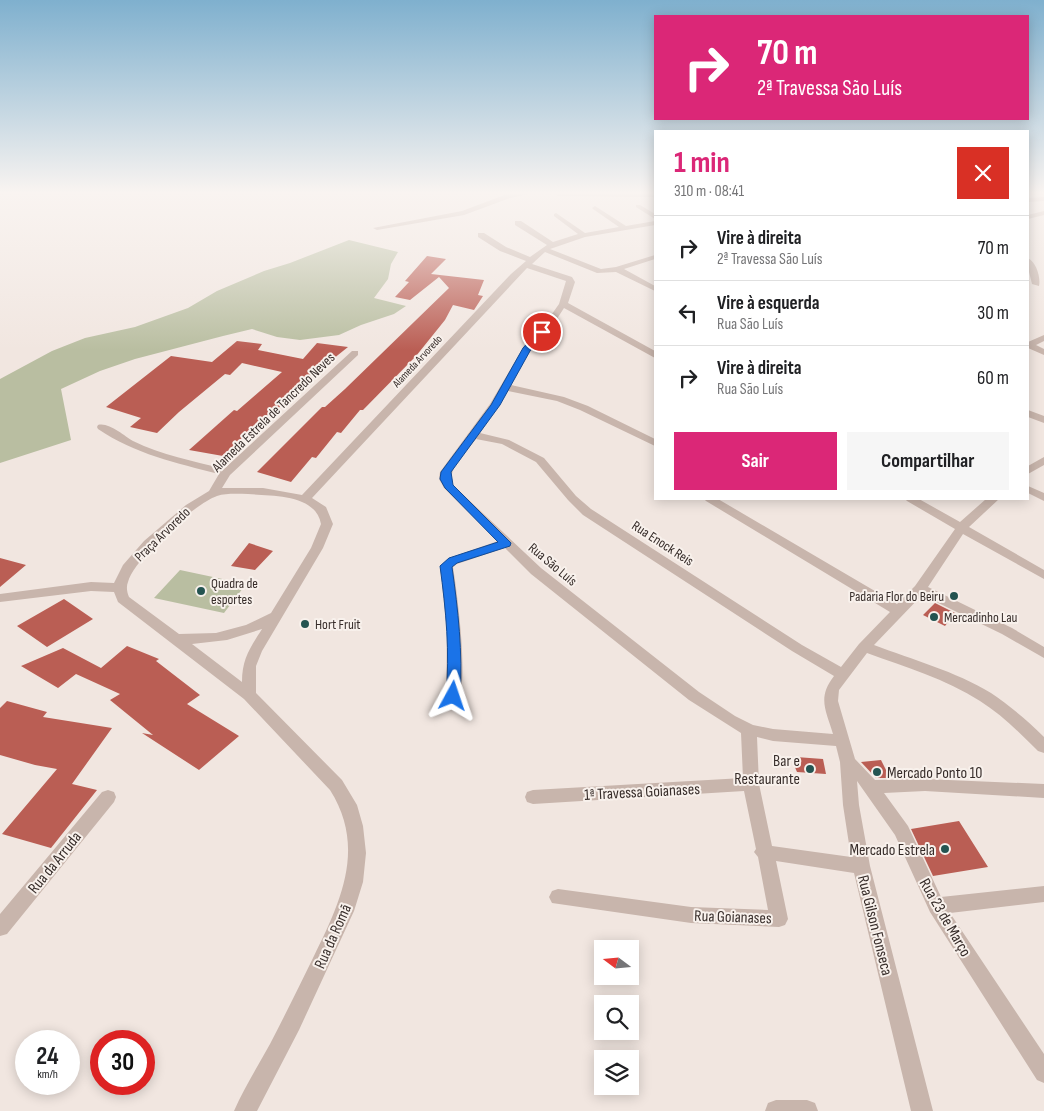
<!DOCTYPE html>
<html lang="pt">
<meta charset="utf-8">
<style>
body{margin:0;font-family:"Sofia Sans Condensed",sans-serif;background:#f6f6f6;color:#202124;height:100vh;display:flex;flex-direction:column;font-size:19px;white-space:nowrap}
*{box-sizing:border-box;margin:0}
p{font-size:16px;color:#757577}
.icon{flex:none;width:28px;height:28px;fill:none;stroke:currentColor;stroke-width:2;stroke-linecap:round;stroke-linejoin:round}
.map{position:relative;flex:1;overflow:hidden}
.drawer{position:absolute;left:654px;top:130px;width:375px;height:370px;display:flex;flex-direction:column;background:#fff;border-radius:0px;box-shadow:0 2px 12px #0003}
.drawer>*{flex:none}
.top-card{position:absolute;left:654px;top:15px;width:375px;height:105px;border-radius:0px;box-shadow:0 2px 12px #0003;background:#db2777;color:#fff;overflow:hidden}
.needle{width:32px;rotate:286deg}
.buttons{position:absolute;left:594px;top:940px;display:grid;gap:10px}
.buttons a{display:grid;place-items:center;width:45px;height:45px;border-radius:0px;background:#fff;box-shadow:0 2px 12px #0003;font-size:25px}
.speed{position:absolute;left:15px;top:1030px;display:flex;gap:10px;font-size:25px;font-weight:700;text-align:center}
.speed>*{display:grid;place-content:center;width:65px;height:65px;border-radius:50%;background:#fff;box-shadow:0 2px 12px #0003;line-height:1}
.speed small{font-size:12px;font-weight:400}
.speed .limit{border:8px solid #d22;background:#fff;color:#111}
.pin{position:absolute;display:grid;place-items:center;width:42px;height:42px;color:#fff;margin:-21px;border:2px solid #fff;border-radius:50%;box-shadow:0 1px 5px #0007}
.me{position:absolute;width:55px;margin:-28px;rotate:5deg;stroke-linejoin:round;filter:drop-shadow(0 0 4px #0008)}
.turn{display:flex;align-items:center;gap:18px;height:105px;padding:0 20px;font-size:22px}
.turn .icon{width:65px;height:65px;stroke-width:2.5}
.turn b{display:block;font-size:35px;line-height:42px}
.round{display:grid;place-items:center;flex:none;width:52px;height:52px;border-radius:0px;background:#f6f6f6}
.headline{display:flex;align-items:center;justify-content:space-between;height:85px;padding:0 20px}
h1{font-size:30px;font-weight:700;line-height:38px;color:#db2777}
.action{display:flex;gap:10px;margin-top:auto;padding:10px 20px}
.action a{flex:1;height:58px;border-radius:0px;background:#db2777;color:#fff;font-size:20px;font-weight:700;line-height:58px;text-align:center}
.action a+a{background:#f6f6f6;color:#202124}
ul{padding:0;list-style:none}
li{display:flex;align-items:center;gap:15px;height:65px;padding:0 20px;border-top:1px solid #e0e0e0}
li div{flex:1}
li b{display:block;font-size:19px}
li em{font-style:normal}
.map>svg:first-child{display:block}
.green{fill:#b9bea1}
.building{fill:#ba5e54}
.lines{fill:none;stroke-linecap:round;stroke-linejoin:round}
.minor{fill:#c8b5ac;fill-rule:evenodd}
.route{fill:#1a73e8;stroke:#114b97}
.poi-dot{fill:#245451;stroke:#f8f1ec;stroke-width:2}
.labels{text-anchor:middle;stroke-width:4;stroke-linejoin:round;paint-order:stroke}
.far-street-label{font-size:11px;fill:#372d2a;stroke:#f8f1ec}
.street-label{font-size:14px;fill:#372d2a;stroke:#f8f1ec}
.poi-label{font-size:14px;fill:#372d2a;stroke:#f8f1ec;text-anchor:start}
.near-poi-label{font-size:16px;fill:#372d2a;stroke:#f8f1ec;text-anchor:end}
.near-street-label{font-size:16px;fill:#372d2a;stroke:#f8f1ec}
</style>
<div class="map">
<svg width="1044" height="1111" viewBox="0 0 1044 1111">
<rect width="100%" height="100%" fill="#f1e6e0"/>
<!-- green -->
<path class="green" d="M349 240 398 252 391 264 388 279 374 298 406 306 394 314 361 325 339 335 300 340 277 337 252 329 223 336 135 359 100 371 61 389 71 440 0 463V379L52 351 85 338 135 327 188 308 217 291 264 271 290 263Z
M180 570 246 584 224 613 154 598Z"/>
<!-- building -->
<path class="building" d="M427 256 446 259 431 274 484 280 478 295 483 296 474 310 453 305 445 320 416 356 363 410H360L341 433 337 432 316 458 312 457 291 482 257 472 322 407H325L345 389 449 288 439 277 410 300 395 297 409 282 405 281Z
M237 341 262 344 258 350 303 359 317 343 348 347 328 363 316 379 311 378 270 416 266 415 223 456 189 450 234 410 237 411 282 372 242 363 230 375 225 374 179 412 157 433 130 427 141 418 106 407 171 356 212 362Z
M249 543 273 551 255 570 231 566Z
M0 558 26 565 0 587Z
M64 599 93 619 47 647 17 626Z
M935 603 955 613 945 626 923 615Z
M127 646 159 659 156 661 200 695 187 704 239 736 199 770 142 733 153 735 110 700 120 694 76 674 58 688 21 666 63 648 101 668Z
M7 701 47 712 43 717 112 728 72 784 97 790 51 848 2 834 57 769 35 765 0 755V708Z
M796 757 823 759 826 774 797 772 794 765Z
M881 760 890 778H876L861 762Z
M959 821 988 867 933 876 911 829Z"/>
<g class="lines">
<!-- minor -->
<path class="minor" d="M507 194H528L510 198 464 215 377 230 373 228 462 211Z
M555 194H655V197L558 196Z
M1044 197V201L1028 202V198Z
M636 205H640L655 214V219L636 207Z
M595 206 626 226 655 221V225L585 237 550 249 601 269 616 267 655 255V259L624 269 655 286V291L616 272 597 273 545 252 532 264 572 277 575 282 568 303 655 351V358L564 308 553 325 530 351 511 385 564 397 588 406 655 439V446L580 410 557 401 508 391 480 433 509 440 544 458 576 496 591 509 802 645 841 667 859 644 890 612 706 501 704 499H718L897 604 915 586 955 529 907 501 905 499H919L960 522 986 499H999L969 527 1044 570V579L963 534 928 587 1012 628 1044 647V658L1002 634 922 595 874 645C913 660 955 671 991 693 1010 706 1028 721 1044 737V753L1038 751C1020 733 1002 715 980 701 946 679 905 667 867 653L839 690 838 701 855 759 875 780 925 779 1044 784V798L925 791 884 793 908 826 941 897 1044 886V902L950 913 1044 1054V1083L1037 1080 930 912 895 835 857 781 859 805 870 866 933 1111H911L854 873 776 861 788 919 785 925 779 927 691 923 552 903 549 897 552 891 558 889 691 907 768 910 758 857 754 852 756 849 744 791 533 804 527 802 525 797 527 792 533 790 743 778 741 733 689 700 531 574 505 548 457 564 453 567C457 592 469 681 458 700L453 701 448 700 446 696 447 631 440 566 449 558 498 541 444 488 439 479 440 472 490 404 523 348 547 321 559 304 566 281 527 268 312 498 326 507 333 524 323 548 262 651 256 666V693L342 780 357 805 363 826 366 853 363 882 354 911 299 1030 257 1111H234C244 1088 258 1066 270 1044 285 1015 299 987 313 958 340 903 367 848 330 790L244 699 118 602 114 592 91 591 0 602V594L91 582 114 583 123 565 144 541 186 505 209 491 219 474C176 463 135 454 98 429L97 427 98 425C109 422 124 436 133 441 162 455 193 461 224 469L352 351H358V355L230 475 222 488H263L302 495 511 274 526 261 500 251 478 237V233H484L506 247 530 257 547 245 515 225V221H521L553 242 578 234 554 216V214L556 213 585 233 619 227 593 209 592 208ZM476 439 502 444 536 462 568 500 583 515 792 651 834 676C817 698 826 710 833 734L773 729 753 725 735 716 699 692 541 568 453 485C446 469 467 451 476 439ZM248 494C272 496 316 494 321 524L311 548 271 613 246 625 216 633 179 634 129 597C127 592 126 587 128 582 134 559 194 504 217 496 226 493 238 494 248 494ZM262 629C250 648 242 659 242 682L192 644 227 640ZM757 737 773 741 836 746 840 762 843 805 851 857 772 846 759 784Z
M1044 211V215L1028 219V215Z
M1028 258C1036 262 1041 277 1039 286L1032 284 1028 268Z
M1044 335V341L1036 345 1044 349V355L1028 348V342Z
M1028 410 1044 416V423L1028 417Z
M1044 457V465L1028 474V466Z
M1028 486 1044 493V501L1028 493Z
M108 790 114 792 116 797 114 802 7 934 0 936V914L102 792Z
M776 1100H807L815 1103 818 1111H765L768 1103Z"/>
</g>
<!-- sky -->
<linearGradient id="sky" x2="0" y2="1"><stop stop-color="#7fb0ce"/><stop offset="0.55" stop-color="#f9f4f1"/><stop offset="1" stop-color="#f9f4f1" stop-opacity="0"/></linearGradient>
<rect width="1044" height="350" fill="url(#sky)"/>
<!-- route -->
<path class="route" d="M539 330 546 332 530 351 500 405 451 472 453 485 511 543 510 546 457 563 452 567C458 610 463 653 460 696L458 700H448L446 696C450 653 446 610 440 566L449 558 498 542 445 488 440 479 441 472 491 405 523 348Z"/>
<!-- markers -->
<g class="poi-dot">
<circle cx="201" cy="591" r="5"/>
<circle cx="954" cy="596" r="5"/>
<circle cx="934" cy="617" r="5"/>
<circle cx="305" cy="624" r="5"/>
<circle cx="810" cy="769" r="5"/>
<circle cx="877" cy="772" r="5"/>
<circle cx="945" cy="849" r="5"/>
</g>
<g class="labels">
<!-- far-street labels -->
<g class="far-street-label">
<text transform="translate(417 361) rotate(-47)" y="4">Alameda Arvoredo</text>
</g>
<!-- street labels -->
<g class="street-label">
<text transform="translate(273 412) rotate(-44)" y="5">Alameda Estrela de Tancredo Neves</text>
<text transform="translate(162 534) rotate(-44)" y="5">Praça Arvoredo</text>
<text transform="translate(663 543) rotate(33)" y="5">Rua Enock Reis</text>
<text transform="translate(553 564) rotate(40)" y="5">Rua São Luís</text>
</g>
<!-- poi labels -->
<g class="poi-label">
<text x="211" y="588">Quadra de<tspan x="211" dy="16">esportes</tspan></text>
<text x="944" y="601" text-anchor="end">Padaria Flor do Beiru</text>
<text x="944" y="622">Mercadinho Lau</text>
<text x="315" y="629">Hort Fruit</text>
</g>
<!-- near-poi labels -->
<g class="near-poi-label">
<text x="800" y="766">Bar e<tspan x="800" dy="18">Restaurante</tspan></text>
<text x="887" y="778" text-anchor="start">Mercado Ponto 10</text>
<text x="935" y="855">Mercado Estrela</text>
</g>
<!-- near-street labels -->
<g class="near-street-label">
<text transform="translate(642 791) rotate(-3)" y="6">1ª Travessa Goianases</text>
<text transform="translate(54 862) rotate(-51)" y="6">Rua da Arruda</text>
<text transform="translate(733 916) rotate(2)" y="6">Rua Goianases</text>
<text transform="translate(946 917) rotate(60)" y="6">Rua 23 de Março</text>
<text transform="translate(876 925) rotate(76)" y="6">Rua Gilson Fonseca</text>
<text transform="translate(332 936) rotate(-66)" y="6">Rua da Romã</text>
</g>
</g>
</svg>
<div class="buttons">
<a><svg class="needle" viewBox="-14 -14 28 28"><path d="M0-13l5 13h-10z" fill="#e53935"/><path d="M0 13l5-13h-10z" fill="#757577"/></svg></a>
<a><svg class="icon" aria-label="search" viewBox="0 0 24 24"><circle cx="10" cy="10" r="6"/><path d="M15 15l6 6"/></svg></a>
<a><svg class="icon" aria-label="layers" viewBox="0 0 24 24"><path d="M12 4l9 5-9 5-9-5zM3 14l9 5 9-5"/></svg></a>
</div>
<div class="speed"><div>24<small>km/h</small></div><div class="limit">30</div></div>
<div class="pin" style="left:542px;top:332px;background:#d93025"><svg class="icon" aria-label="arrive" viewBox="0 0 24 24"><path d="M6 21V4h12l-3 4 3 4H6"/></svg></div>
<svg class="me" style="left:453px;top:696px" viewBox="-20 -20 40 40"><path d="M0-17L14 15 0 8-14 15z" fill="#1a73e8" stroke="#fff" stroke-width="4"/></svg>
<div class="top-card">
<div class="turn"><svg class="icon" aria-label="right" viewBox="0 0 24 24"><path d="M7 20v-9h11M14 6l5 5-5 5"/></svg><div><b>70 m</b>2ª Travessa São Luís</div></div>
</div>
<section class="drawer">
<div class="headline"><div><h1>1 min</h1><p>310 m · 08:41</p></div><a class="round" style="background:#d93025;color:#fff"><svg class="icon" aria-label="close" viewBox="0 0 24 24"><path d="M6 6l12 12M18 6L6 18"/></svg></a></div>
<ul>
<li><svg class="icon" aria-label="right" viewBox="0 0 24 24"><path d="M7 20v-9h11M14 6l5 5-5 5"/></svg><div><b>Vire à direita</b><p>2ª Travessa São Luís</p></div><em>70 m</em></li>
<li><svg class="icon" aria-label="left" viewBox="0 0 24 24"><path d="M17 20v-9H6M10 6l-5 5 5 5"/></svg><div><b>Vire à esquerda</b><p>Rua São Luís</p></div><em>30 m</em></li>
<li><svg class="icon" aria-label="right" viewBox="0 0 24 24"><path d="M7 20v-9h11M14 6l5 5-5 5"/></svg><div><b>Vire à direita</b><p>Rua São Luís</p></div><em>60 m</em></li>
</ul>
<div class="action"><a>Sair</a><a>Compartilhar</a></div>
</section>
</div>
